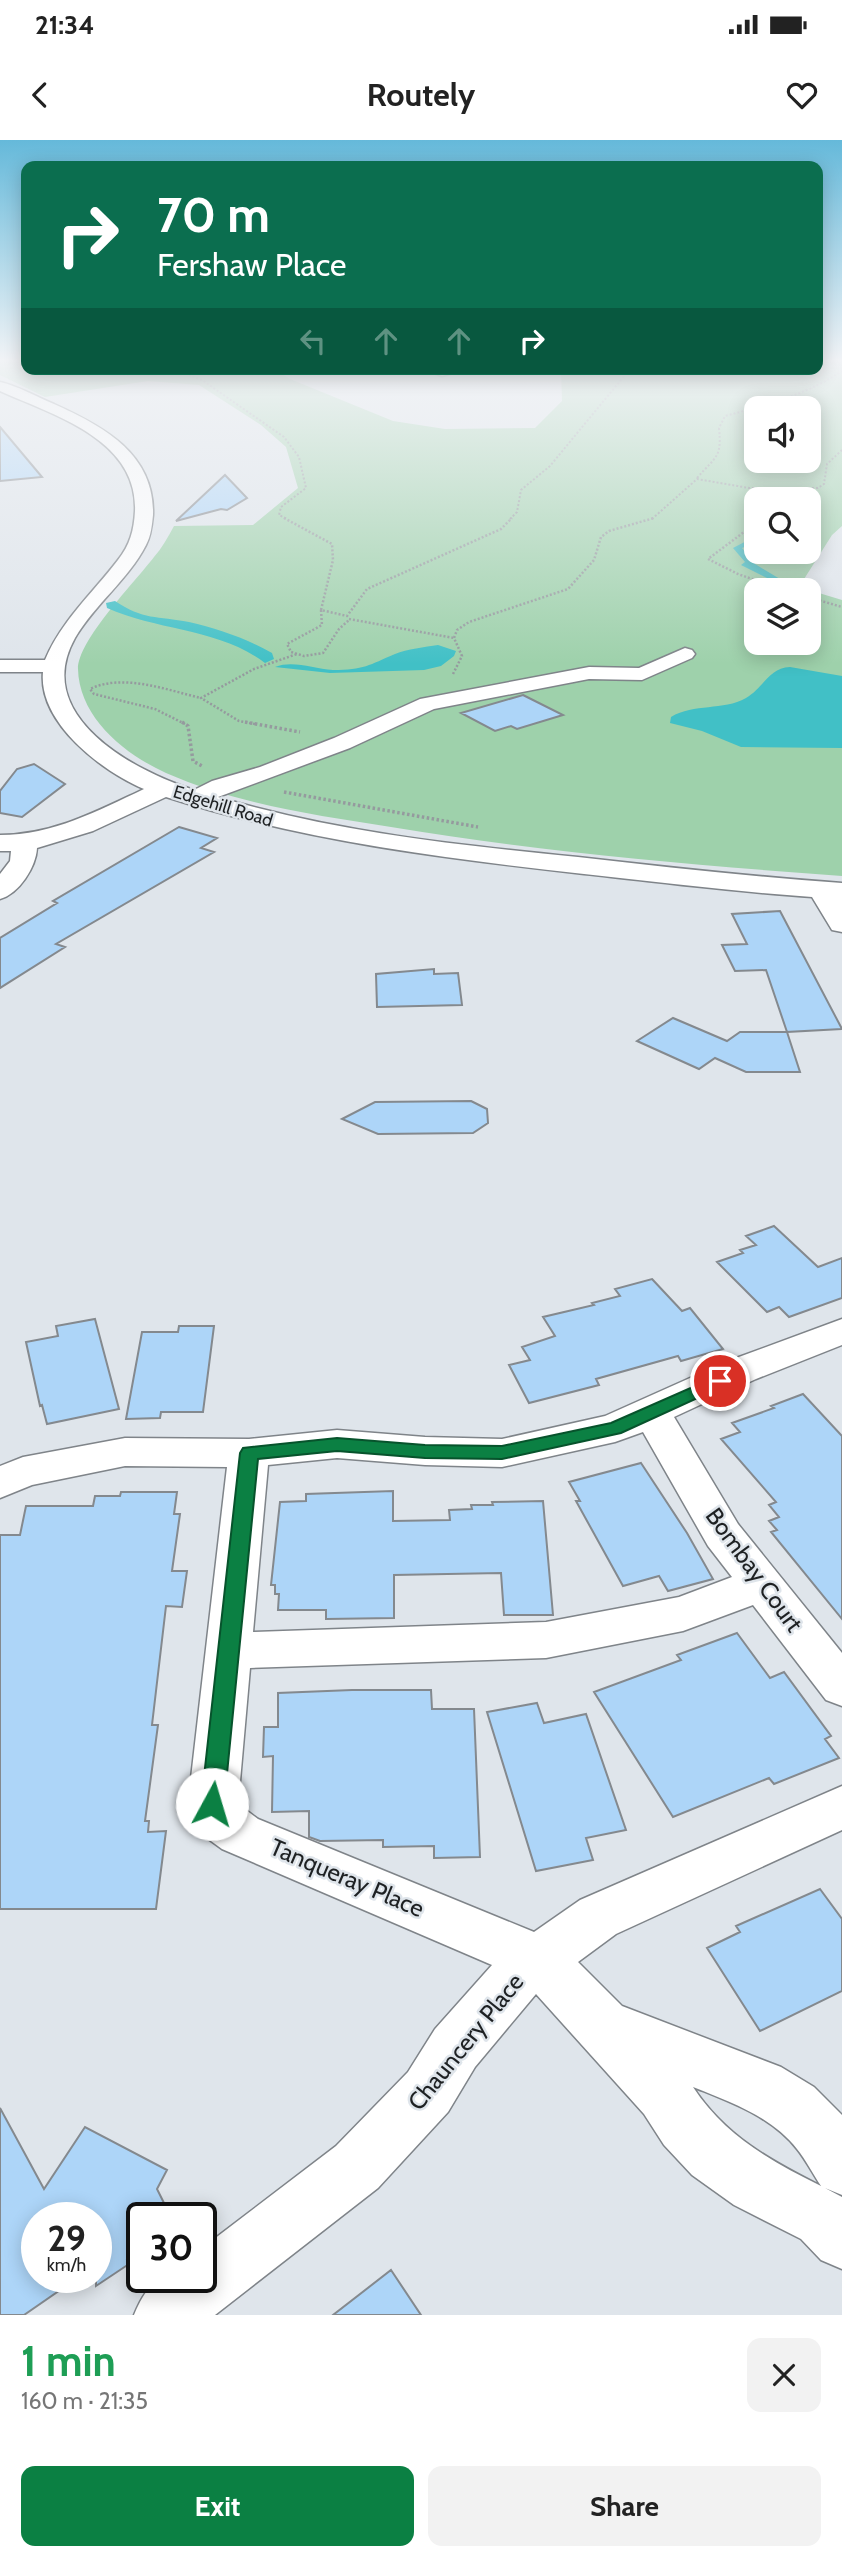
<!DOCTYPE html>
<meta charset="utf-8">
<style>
body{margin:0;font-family:Cabin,sans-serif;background:#f2f2f2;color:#222;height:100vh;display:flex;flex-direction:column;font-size:26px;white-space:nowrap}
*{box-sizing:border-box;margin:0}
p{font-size:23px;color:#767676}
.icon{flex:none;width:38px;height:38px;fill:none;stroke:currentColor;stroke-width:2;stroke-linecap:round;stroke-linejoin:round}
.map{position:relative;height:2175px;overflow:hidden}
.panel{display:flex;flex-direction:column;background:#fff;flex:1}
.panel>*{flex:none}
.banner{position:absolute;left:21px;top:21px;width:802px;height:214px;border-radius:14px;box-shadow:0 4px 18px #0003;background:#0b6e4f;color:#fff;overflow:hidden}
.fabs{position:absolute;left:744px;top:256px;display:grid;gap:14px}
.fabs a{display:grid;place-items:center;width:77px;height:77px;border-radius:14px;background:#fff;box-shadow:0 4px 18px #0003;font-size:35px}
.speed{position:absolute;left:21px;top:2062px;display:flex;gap:14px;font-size:35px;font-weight:700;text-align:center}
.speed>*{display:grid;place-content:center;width:91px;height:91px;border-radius:50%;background:#fff;box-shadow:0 4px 18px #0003;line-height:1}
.speed small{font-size:18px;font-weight:400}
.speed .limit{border:4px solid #111;border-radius:10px;background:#fff;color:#111}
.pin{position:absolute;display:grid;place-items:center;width:60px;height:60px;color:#fff;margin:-30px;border:4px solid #fff;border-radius:50%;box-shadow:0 2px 7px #0007}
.me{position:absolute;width:77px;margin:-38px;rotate:6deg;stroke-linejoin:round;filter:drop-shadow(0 0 5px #0008)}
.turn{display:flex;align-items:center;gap:24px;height:147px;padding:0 21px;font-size:32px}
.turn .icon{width:91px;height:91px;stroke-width:2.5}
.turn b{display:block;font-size:49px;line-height:60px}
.lanes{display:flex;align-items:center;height:66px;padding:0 21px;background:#0003;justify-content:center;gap:35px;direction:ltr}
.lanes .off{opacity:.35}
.round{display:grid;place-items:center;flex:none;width:74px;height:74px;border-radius:14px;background:#f2f2f2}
.headline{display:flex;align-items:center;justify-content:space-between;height:119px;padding:0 21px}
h1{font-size:42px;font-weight:700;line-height:52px;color:#1e9e55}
.action{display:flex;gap:14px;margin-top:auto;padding:14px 21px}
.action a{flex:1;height:80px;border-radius:14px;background:#0b8043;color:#fff;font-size:28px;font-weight:700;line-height:80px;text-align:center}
.action a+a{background:#f2f2f2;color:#222}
.status{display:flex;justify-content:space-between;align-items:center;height:49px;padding:0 35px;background:#fff;direction:ltr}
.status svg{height:19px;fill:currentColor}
header{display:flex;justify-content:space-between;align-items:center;height:91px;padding:0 21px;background:#fff;font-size:32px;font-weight:700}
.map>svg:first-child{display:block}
.green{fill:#9ed1ab;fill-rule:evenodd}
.water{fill:#41c0c6}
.building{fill:#add5f8;stroke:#84898e;stroke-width:2}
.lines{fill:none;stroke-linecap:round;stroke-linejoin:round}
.minor-casing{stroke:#7f8489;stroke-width:3}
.path-far2{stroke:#959a9e;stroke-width:2;stroke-dasharray:2 2;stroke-linecap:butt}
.path-far1{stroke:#959a9e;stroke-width:2.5;stroke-dasharray:2 2;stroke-linecap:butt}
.path{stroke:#959a9e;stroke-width:3.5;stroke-dasharray:2.5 2.5;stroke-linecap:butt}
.minor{fill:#fff;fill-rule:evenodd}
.route{fill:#0b8043;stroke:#07532c;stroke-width:2}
.labels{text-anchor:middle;stroke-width:5;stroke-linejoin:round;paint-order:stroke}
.far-street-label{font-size:18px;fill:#1e2123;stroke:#dfe5eb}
.near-street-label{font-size:24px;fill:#1e2123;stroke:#dfe5eb}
</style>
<div class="status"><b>21:34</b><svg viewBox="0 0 49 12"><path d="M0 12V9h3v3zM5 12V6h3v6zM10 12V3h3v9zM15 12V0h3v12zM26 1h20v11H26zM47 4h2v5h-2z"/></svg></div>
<header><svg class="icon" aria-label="back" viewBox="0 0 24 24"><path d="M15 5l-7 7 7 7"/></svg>Routely<svg class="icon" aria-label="heart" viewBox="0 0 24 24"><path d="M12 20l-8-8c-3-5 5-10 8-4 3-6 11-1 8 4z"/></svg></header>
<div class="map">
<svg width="842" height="2175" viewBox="0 0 842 2175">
<rect width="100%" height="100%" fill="#dfe5eb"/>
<!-- green -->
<path class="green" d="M0 220H26V229H275L290 239 393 281 445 289 535 288 562 261 561 229H817V220H842V386L832 395 799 447 806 450H756V502H808L809 450 842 460V736C691 725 540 712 391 687 314 675 237 664 166 633 124 614 79 577 78 529 78 500 135 442 154 417 162 408 168 397 174 386L253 385 298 348 286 307 261 285 199 245 148 241 45 257 0 235ZM756 268H808V320H756ZM756 359H808V411H756Z"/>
<!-- water -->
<path class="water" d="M756 396V402L742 408 755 424 785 442 783 446 741 425 745 422 733 408Z
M115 461C143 480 157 476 189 482 217 488 247 499 272 513L274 519 265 523C219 488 158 491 107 468L106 463Z
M438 505 456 511 454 516 441 526 424 530 330 533 275 527C294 520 313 529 333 530 364 530 369 525 395 514 407 509 425 507 438 505Z
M790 527 842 536V608L741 607 702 591 670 583 671 577C694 563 723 571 746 558 764 548 768 528 790 527Z"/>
<!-- building -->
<path class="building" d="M0 287 42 337 0 341Z
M225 335 247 358 227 370 221 369 176 381Z
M523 555 563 575 517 589 511 586 495 591 461 573Z
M34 624 65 644 22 677 0 673V651L17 629Z
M179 687 217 698 201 708 214 712 56 804 65 807 0 848V798L57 763 53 761Z
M780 771 842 889 787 892 800 932H746L715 918 699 929 637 901 673 878 727 901 740 892H787L766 830 735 831 722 805 747 804 732 774Z
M434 829V834L458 833 462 865 377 867 376 834Z
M471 961 487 969 488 983 473 993 378 994 342 979 375 962Z
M774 1086 818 1127 842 1118V1158L789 1177 779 1167 767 1172 717 1122 743 1113 740 1110 756 1105 746 1096Z
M652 1139 682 1171 690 1168 723 1209 681 1221 678 1216 596 1239 599 1245 529 1263 509 1225 530 1220 522 1207 555 1196 543 1177 594 1165 592 1163 620 1156 615 1149Z
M95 1179 119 1269 47 1284 42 1265 40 1266 26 1202 58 1196 56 1186Z
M179 1186H214L203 1272H161L160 1278 126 1279 142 1192H178Z
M803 1254 842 1296V1479L771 1392 777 1390 769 1381 779 1377 769 1365 776 1362 721 1299 740 1292 732 1283 774 1268 771 1266Z
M641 1323 687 1393 713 1439 668 1451 659 1436 623 1446 576 1361H580L569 1342Z
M393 1351V1381L450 1380 449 1370 472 1369 471 1365H493L492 1362 543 1361 553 1475H504L501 1433 394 1435V1478L326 1479V1470H278L279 1454H275V1445H271L280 1362 306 1361V1354Z
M121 1352H177L174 1374H180L172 1431H187L182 1467 166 1466 152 1585H158L145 1681H149L148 1692 166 1691 156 1769H0V1395H20L26 1366H93L95 1356H120Z
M737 1493 770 1538 784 1532 831 1596 825 1599 839 1618 774 1644 769 1638 673 1677 594 1552 681 1520 677 1515Z
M352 1550H431L432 1569H474L480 1717 434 1718V1706L383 1707V1700L320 1701 309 1697V1671L272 1672 273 1616 263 1617 264 1587H278V1553Z
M537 1563 544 1583 586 1574 626 1690 586 1698 593 1720 536 1731 487 1572Z
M820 1749 842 1779V1851L760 1891 707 1808 740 1792 736 1786Z
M0 1968 44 2049 85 1987 167 2030 157 2049 171 2077H142V2110L127 2120 129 2124 96 2146V2077H37V2137H79L24 2175H0Z
M391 2130 421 2175H333Z"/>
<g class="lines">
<defs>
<path id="minor" d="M422 229H467L442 236Z
M0 242C18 246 37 257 54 264 103 286 155 314 153 375 152 385 151 396 146 405 128 440 95 464 75 498 31 576 134 631 194 650L212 641 260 627 334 598 420 559 589 527 639 528 685 508 692 510 695 514 692 518 642 540 589 539 434 569 350 608 218 657C335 692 456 705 578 717 666 727 754 737 842 743V792L832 790 812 757C736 752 660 742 584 734 442 718 302 701 166 657L93 691 37 708C36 727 19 754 0 759V734L10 721 11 711H0V695C53 695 97 671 144 649 103 632 38 583 43 532H0V520H45C62 480 92 454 118 420 130 405 134 390 135 371 138 299 53 275 0 251Z
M842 1179V1205L756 1239 674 1277 738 1384 842 1513V1566L826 1560 753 1465 683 1491 546 1518 250 1528 238 1664 258 1679 534 1792 580 1760 842 1646V1690L616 1794 578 1822 622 1866 781 1927 814 1947 842 1975V2055L825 2048 842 2057V2129L821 2120 801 2099 734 2065 692 2035 664 2005 644 1974 536 1854 475 1927 448 1972 378 2048 215 2175H134C150 2136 162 2137 201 2137V2109L336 2006 408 1932 435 1889 492 1825 222 1709 200 1693 188 1664 227 1327 125 1326 32 1345 0 1358V1326L23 1317 125 1298 249 1299 337 1290 425 1297 502 1299 605 1276 728 1221ZM643 1292 708 1406 732 1437 679 1457 546 1482 253 1492 268 1325 337 1318 425 1325 502 1327 615 1302ZM693 1947C730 1962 771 1976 797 2009 806 2020 813 2034 821 2046 771 2021 725 1996 693 1947Z"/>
</defs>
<!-- minor casing -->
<use href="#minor" class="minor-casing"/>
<!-- path-far2 -->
<path class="path-far2" d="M108 229 125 235 174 229
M174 229 202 240 284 297 299 317 306 348 281 367 279 375 287 379
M697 338C716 316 722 318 719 288L725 276C766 265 806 255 842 231
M770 359 777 350
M510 379 517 372 521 350 550 326 630 229
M652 379 697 339 749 348H818L824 344 827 324 842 310"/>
<!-- path-far1 -->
<path class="path-far1" d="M284 378 332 404 333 420 321 470 347 476 367 449 501 389 512 378
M756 383 708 419 738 434 783 450
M808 457 842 467
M321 470 322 485 287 504 291 512 304 516 323 513 339 489 349 480
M349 479 454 498
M453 534 462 516 454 498 457 490 469 482 568 449 594 420 601 397 609 391 654 378
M185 584 155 569 94 554 90 549C123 533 167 550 201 558
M255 584 239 581 201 558 254 529 297 514"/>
<!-- path -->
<path class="path" d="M182 582 188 586 193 621 202 626
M245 582 300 592
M284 652 478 687"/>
<!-- minor -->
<use href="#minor" class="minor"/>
</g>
<!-- sky -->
<linearGradient id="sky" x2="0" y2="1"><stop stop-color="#65b9da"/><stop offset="0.42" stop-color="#f1f3f6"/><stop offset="1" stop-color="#f1f3f6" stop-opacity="0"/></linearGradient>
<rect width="842" height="524" fill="url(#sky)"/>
<!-- route -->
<path class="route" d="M720 1235 726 1237 729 1241 726 1245 621 1293 502 1319 425 1318 337 1311 258 1319 224 1664 220 1670 212 1673 205 1670 201 1664 240 1313 243 1308 337 1298 425 1305 502 1306 611 1283Z"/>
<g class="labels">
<!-- far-street labels -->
<g class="far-street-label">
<text transform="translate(223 666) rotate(17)" y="6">Edgehill Road</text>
</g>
<!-- near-street labels -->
<g class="near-street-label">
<text transform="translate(754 1430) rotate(54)" y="8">Bombay Court</text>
<text transform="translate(347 1738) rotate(23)" y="8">Tanqueray Place</text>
<text transform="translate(466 1902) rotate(-51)" y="8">Chauncery Place</text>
</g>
</g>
</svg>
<div class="fabs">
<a><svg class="icon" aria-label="sound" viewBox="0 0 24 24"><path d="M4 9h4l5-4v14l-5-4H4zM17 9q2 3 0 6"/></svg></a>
<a><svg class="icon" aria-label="search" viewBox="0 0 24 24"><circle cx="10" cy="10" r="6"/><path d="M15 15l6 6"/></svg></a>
<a><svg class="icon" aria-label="layers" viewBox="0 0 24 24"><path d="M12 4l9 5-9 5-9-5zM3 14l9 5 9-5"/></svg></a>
</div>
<div class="speed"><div>29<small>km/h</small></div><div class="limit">30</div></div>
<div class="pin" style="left:720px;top:1241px;background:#d93025"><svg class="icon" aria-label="arrive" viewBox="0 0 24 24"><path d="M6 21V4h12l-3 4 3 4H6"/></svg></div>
<svg class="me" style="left:212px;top:1664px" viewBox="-20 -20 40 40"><circle r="19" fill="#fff"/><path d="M0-13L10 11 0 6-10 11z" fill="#0b8043"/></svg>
<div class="banner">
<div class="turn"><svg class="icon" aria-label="right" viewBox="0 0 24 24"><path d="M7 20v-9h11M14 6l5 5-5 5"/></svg><div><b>70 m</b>Fershaw Place</div></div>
<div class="lanes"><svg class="icon off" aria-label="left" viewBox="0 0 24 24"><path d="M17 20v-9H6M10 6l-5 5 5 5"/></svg><svg class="icon off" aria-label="ahead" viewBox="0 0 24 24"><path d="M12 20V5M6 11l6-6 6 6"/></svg><svg class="icon off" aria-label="ahead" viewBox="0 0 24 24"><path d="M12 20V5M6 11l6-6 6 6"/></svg><svg class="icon" aria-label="right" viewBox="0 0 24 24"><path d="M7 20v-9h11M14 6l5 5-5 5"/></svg></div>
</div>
</div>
<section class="panel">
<div class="headline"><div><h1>1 min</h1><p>160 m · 21:35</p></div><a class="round"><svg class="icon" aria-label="close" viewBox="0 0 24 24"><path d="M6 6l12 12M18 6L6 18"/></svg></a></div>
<div class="action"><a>Exit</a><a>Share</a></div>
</section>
